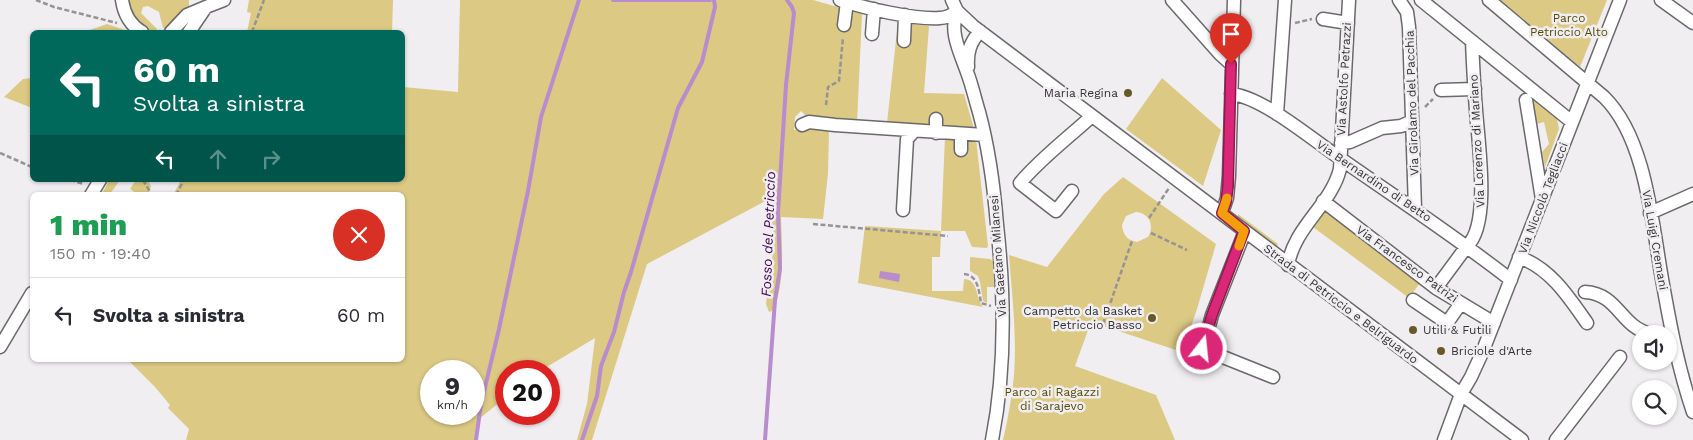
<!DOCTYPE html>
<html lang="it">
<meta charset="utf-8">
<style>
body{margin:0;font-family:"Work Sans",sans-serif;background:#f2f2f3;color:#2b2b33;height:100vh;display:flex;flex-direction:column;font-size:19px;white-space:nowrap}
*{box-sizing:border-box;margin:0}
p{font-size:16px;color:#7c7c81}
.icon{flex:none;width:28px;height:28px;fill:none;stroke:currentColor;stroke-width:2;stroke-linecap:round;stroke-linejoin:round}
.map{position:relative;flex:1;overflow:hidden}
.details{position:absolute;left:30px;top:192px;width:375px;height:170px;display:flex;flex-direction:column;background:#fff;border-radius:8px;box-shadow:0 1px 4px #0004}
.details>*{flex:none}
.top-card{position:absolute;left:30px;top:30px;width:375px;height:152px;border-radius:8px;box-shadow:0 1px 4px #0004;background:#00695c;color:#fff;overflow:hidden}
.controls{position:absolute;left:1632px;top:325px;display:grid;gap:10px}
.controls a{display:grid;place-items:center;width:45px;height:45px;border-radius:50%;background:#fff;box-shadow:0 1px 4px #0004;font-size:25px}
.speed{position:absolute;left:420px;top:360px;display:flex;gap:10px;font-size:25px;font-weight:700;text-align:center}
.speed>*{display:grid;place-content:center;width:65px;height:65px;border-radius:50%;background:#fff;box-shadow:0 1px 4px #0004;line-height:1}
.speed small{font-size:12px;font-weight:400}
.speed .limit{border:8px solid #d22;background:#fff;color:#111}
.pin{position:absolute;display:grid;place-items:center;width:42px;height:42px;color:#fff;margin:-51px -21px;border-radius:50% 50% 50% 0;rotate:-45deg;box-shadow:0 0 5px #0007}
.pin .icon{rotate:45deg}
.me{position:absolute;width:55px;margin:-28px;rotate:16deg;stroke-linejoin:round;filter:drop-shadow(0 0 4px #0008)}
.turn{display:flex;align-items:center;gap:18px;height:105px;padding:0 20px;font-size:22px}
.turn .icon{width:65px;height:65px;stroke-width:2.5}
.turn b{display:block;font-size:35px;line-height:42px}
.lanes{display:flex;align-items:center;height:48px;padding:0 20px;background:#0003;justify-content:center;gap:25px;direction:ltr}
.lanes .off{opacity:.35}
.round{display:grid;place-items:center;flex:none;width:52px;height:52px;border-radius:26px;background:#f2f2f3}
.overview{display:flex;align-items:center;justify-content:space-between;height:85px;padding:0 20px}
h1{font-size:30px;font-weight:800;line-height:38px;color:#1e9e55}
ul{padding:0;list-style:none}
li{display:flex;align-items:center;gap:15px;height:75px;padding:0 20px;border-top:1px solid #e1e1e2}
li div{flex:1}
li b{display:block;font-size:19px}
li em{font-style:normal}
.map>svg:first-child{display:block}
.green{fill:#dbc984;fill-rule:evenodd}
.water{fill:#b88ccd}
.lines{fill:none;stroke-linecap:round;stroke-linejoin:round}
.stream{stroke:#b88ccd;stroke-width:4}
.minor-casing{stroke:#6b696c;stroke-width:15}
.path{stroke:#959396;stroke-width:2.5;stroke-dasharray:5 2.5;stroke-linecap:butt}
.minor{stroke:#fff;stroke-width:12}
.route-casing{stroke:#8e194d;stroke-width:12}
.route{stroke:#db2777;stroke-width:9}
.slow{stroke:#f59e0b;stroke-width:9}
.poi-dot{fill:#675a27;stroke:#f0eef1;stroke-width:2}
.labels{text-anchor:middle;stroke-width:5;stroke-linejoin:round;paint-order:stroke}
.park-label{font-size:12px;fill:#594a09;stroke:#f0eef1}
.street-label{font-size:12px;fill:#333234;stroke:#f0eef1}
.poi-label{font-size:12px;fill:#333234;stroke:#f0eef1;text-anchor:end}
.water-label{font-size:14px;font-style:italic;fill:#410556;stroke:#f0eef1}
</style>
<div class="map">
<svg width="1693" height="440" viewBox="0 0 1693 440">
<rect width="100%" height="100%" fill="#f0eef1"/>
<!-- green -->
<path class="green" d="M126 0H189V7L166 28H163L159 12 148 6 143 7 141 13 157 29 155 32C137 30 133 15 126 0Z
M249 0H393L392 32H247L251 13 247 12Z
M460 0H813L862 14 857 122 808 118 801 111 795 117 794 130 809 127 829 129 828 174 823 219 781 217C782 249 785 280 774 310L769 312 766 304 775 237 771 222V198L647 264 592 440H577L587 404 595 338 540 371H506V397L479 419 477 440H186L189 429 168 408 170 405 155 387 128 360H402V195H173L181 180H402L403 87 458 92ZM431 371H474V414H431Z
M1500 0H1607L1580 67Z
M898 22 929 26 924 93 964 94 974 129 887 123Z
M107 24 125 30 128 32H84Z
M32 78V108L4 97 23 79Z
M1162 78 1221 130 1203 186 1126 129Z
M1534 99 1557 119 1559 129 1545 167 1542 152 1549 144 1544 122 1536 124 1531 100Z
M945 137 976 139 988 246 987 248 972 247 965 231H941L940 257H932V291H963L964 279C979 280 975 297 983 307L858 283 865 226 941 231Z
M1123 177 1216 244 1197 309 1182 352 1091 322 1075 366 1156 395 1175 440H1003C1008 418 1012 397 1014 375 1017 335 1012 295 1009 255L1047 267 1104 194ZM1136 212C1149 213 1155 225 1148 237L1137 242C1127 240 1123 235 1122 225L1126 216Z
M109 180H120L110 194H102Z
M136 180H148L151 186 148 195H139L130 189Z
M1324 210 1420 283 1409 298 1313 227Z
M1238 214 1278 244 1277 247 1238 217Z
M970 257 990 259 993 261 994 287H987V303L983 301 980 282 978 276 970 271Z"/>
<!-- water -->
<path class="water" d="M880 271 900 274 899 282 879 278Z"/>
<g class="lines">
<!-- stream -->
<path class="stream" d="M613 0H710
M476 440 481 404 499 329 528 191 541 117 579 0
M582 440 597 396 601 366 614 332 624 292 631 272 678 108 702 62 715 7 714 0
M765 440 775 300 780 269 778 212 786 85 794 13 792 7 787 0"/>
<defs>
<path id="minor" d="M122 0C124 14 130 25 142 32
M840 0C864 8 915 20 940 18 946 18 952 15 957 11
M952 0 957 11 973 26 1522 440
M1172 0 1220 54 1231 64
M1399 0 1407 12 1409 27 1415 209
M1421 0 1572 122
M1489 0 1604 97C1646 138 1652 223 1662 279 1670 324 1678 368 1693 412
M1661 0 1693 23
M957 11C949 32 960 52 967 72 972 85 975 99 979 112 989 149 994 187 997 225 1005 297 1006 369 992 440
M1323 19 1348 23
M844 25 847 2
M171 32 187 15 206 7
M189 32 206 7 224 0
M872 34 874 9
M904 41 905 15
M968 67C967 52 970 43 980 31
M1441 90 1475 89
M1231 94C1263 97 1313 140 1341 159 1398 199 1456 237 1511 280
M1526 100 1542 199
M1277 114 1285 0
M802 125 809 122 835 125 984 135
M936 133V119
M1341 143 1350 142 1382 128 1401 126 1412 121
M961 150V134
M1072 191 1056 211 1020 183C1041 158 1068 138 1092 116
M91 195 100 180
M1323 201 1436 288 1494 323
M903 210 907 139 914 131
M1222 213 1227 198 1229 176 1234 0
M1650 213 1693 194
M1245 231 1212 315 1203 349 1273 377
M1519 257C1551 269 1568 296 1587 323
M1288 265C1294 227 1331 205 1340 169L1349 0
M1436 288 1467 246C1491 225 1478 141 1476 110 1474 87 1473 64 1472 41
M1585 292C1619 294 1620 327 1651 334
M1413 300 1447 323 1461 303
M0 347 32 293
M1444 440 1461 394 1471 377 1482 353 1620 0
M1556 440 1620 357"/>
</defs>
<!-- minor casing -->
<use href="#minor" class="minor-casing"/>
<!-- path -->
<path class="path" d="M36 0 54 7 117 23
M1295 23 1312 19
M252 32 264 0
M826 105 828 87 839 81 843 37
M1425 107 1433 99
M0 153 32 167
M70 180 84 184
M143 180 152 195
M176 195 184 180
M1149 218 1169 188
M813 224 948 236
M1151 233 1187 250
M964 274C978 275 979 291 981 303L991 306
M1103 324 1132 241"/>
<!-- minor -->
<use href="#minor" class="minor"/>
</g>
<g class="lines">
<defs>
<path id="route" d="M1202 349 1212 315 1244 231 1222 213 1226 202 1228 186 1231 64"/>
</defs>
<!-- route casing -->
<use href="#route" class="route-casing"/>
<!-- route -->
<use href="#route" class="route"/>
<!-- slow -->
<path class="slow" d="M1227 198 1222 213 1244 231 1239 246"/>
</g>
<!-- markers -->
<g class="poi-dot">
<circle cx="1128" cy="93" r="5"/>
<circle cx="1152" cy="318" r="5"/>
<circle cx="1413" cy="330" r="5"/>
<circle cx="1441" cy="351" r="5"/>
</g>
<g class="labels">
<!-- park labels -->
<g class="park-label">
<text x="1569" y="22">Parco<tspan x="1569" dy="14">Petriccio Alto</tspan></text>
<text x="1052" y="396">Parco ai Ragazzi<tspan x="1052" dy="14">di Sarajevo</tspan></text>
</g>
<!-- street labels -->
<g class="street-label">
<text transform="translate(1344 79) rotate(-87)" y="4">Via Astolfo Petrazzi</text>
<text transform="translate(1412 103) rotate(-92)" y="4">Via Girolamo del Pacchia</text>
<text transform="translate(1477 141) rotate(-93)" y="4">Via Lorenzo di Mariano</text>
<text transform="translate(1374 181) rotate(34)" y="4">Via Bernardino di Betto</text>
<text transform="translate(1543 198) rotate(-69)" y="4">Via Niccolò Tegliacci</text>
<text transform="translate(1655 240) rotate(80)" y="4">Via Luigi Cremani</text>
<text transform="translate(998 256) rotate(-94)" y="4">Via Gaetano Milanesi</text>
<text transform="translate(1407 264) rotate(36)" y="4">Via Francesco Patrizi</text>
<text transform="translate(1341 304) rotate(37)" y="4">Strada di Petriccio e Belriguardo</text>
</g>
<!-- poi labels -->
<g class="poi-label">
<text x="1118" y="97">Maria Regina</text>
<text x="1142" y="315">Campetto da Basket<tspan x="1142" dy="14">Petriccio Basso</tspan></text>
<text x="1423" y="334" text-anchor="start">Utili &amp; Futili</text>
<text x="1451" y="355" text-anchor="start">Briciole d'Arte</text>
</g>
<!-- water labels -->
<g class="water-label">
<text transform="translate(768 234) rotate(-88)" y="5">Fosso del Petriccio</text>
</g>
</g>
</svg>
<div class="controls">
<a><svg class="icon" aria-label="sound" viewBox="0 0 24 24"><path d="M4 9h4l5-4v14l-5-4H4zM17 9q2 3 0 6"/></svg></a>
<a><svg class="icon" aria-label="search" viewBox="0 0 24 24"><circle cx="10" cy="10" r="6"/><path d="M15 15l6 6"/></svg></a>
</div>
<div class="speed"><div>9<small>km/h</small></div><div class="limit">20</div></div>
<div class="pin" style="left:1231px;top:64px;background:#d93025"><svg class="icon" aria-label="arrive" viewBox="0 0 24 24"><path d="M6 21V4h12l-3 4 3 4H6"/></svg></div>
<svg class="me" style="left:1202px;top:349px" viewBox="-20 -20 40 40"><circle r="17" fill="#db2777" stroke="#fff" stroke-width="3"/><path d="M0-11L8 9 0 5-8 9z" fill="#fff"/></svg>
<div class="top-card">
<div class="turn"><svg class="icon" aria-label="left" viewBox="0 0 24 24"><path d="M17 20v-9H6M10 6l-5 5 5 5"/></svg><div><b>60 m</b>Svolta a sinistra</div></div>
<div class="lanes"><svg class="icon" aria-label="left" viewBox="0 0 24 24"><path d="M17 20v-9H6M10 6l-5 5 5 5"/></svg><svg class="icon off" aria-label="ahead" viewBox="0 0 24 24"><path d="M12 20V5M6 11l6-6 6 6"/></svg><svg class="icon off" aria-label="right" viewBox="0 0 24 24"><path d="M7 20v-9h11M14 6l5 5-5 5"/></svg></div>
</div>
<section class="details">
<div class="overview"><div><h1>1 min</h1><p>150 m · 19:40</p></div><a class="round" style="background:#d93025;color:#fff"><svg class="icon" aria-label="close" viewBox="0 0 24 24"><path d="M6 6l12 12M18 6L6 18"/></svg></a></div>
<ul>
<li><svg class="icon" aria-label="left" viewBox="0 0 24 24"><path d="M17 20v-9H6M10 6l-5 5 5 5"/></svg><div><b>Svolta a sinistra</b></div><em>60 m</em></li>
</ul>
</section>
</div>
